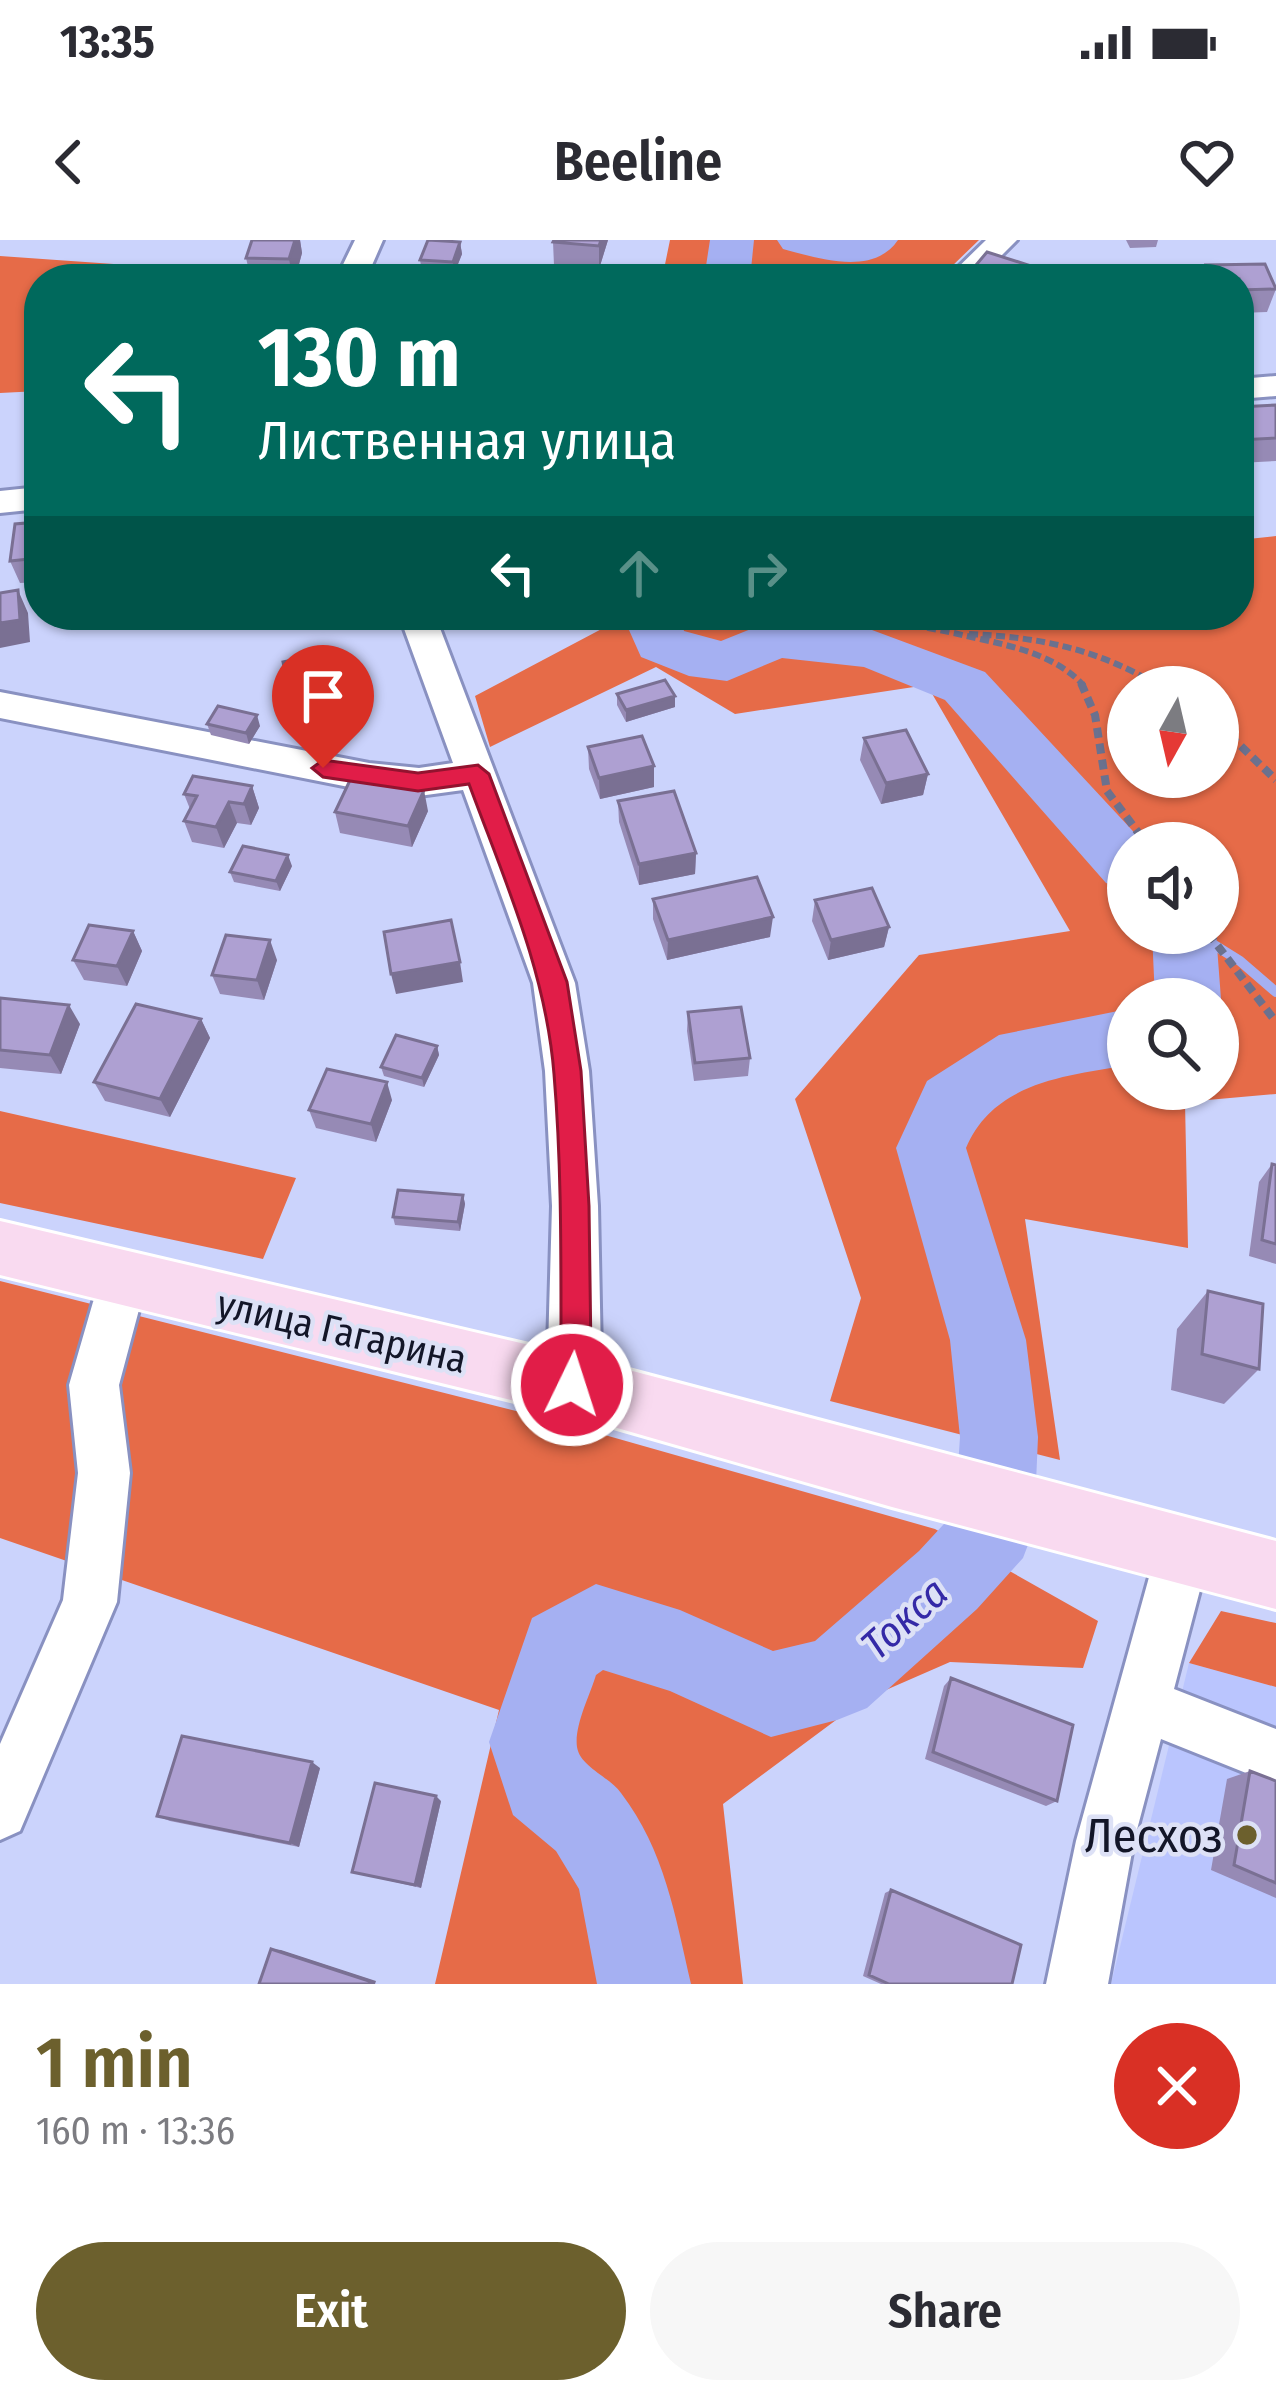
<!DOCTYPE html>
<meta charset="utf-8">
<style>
body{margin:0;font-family:"Fira Sans Condensed",sans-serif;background:#f7f7f7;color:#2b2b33;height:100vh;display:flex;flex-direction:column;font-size:45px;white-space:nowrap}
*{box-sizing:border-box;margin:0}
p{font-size:39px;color:#7c7c81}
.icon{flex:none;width:66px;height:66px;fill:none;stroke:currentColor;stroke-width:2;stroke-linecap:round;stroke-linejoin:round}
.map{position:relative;height:1744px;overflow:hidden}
.panel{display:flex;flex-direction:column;background:#fff;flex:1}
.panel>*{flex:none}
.banner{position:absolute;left:24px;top:24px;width:1230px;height:366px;border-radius:48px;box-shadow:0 3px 9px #0004;background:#00695c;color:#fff;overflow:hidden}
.needle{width:78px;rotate:188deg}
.tools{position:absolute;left:1107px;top:426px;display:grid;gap:24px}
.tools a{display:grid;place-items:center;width:132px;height:132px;border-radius:50%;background:#fff;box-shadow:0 3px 9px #0004;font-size:60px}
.pin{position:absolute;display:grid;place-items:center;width:102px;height:102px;color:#fff;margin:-123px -51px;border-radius:50% 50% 50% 0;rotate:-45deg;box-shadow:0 0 12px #0007}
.pin .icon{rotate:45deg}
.me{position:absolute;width:132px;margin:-66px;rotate:4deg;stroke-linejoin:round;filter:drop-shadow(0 0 9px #0008)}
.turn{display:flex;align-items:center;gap:42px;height:252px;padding:0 36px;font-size:54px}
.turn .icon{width:156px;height:156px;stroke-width:2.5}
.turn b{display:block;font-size:84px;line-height:102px}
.lanes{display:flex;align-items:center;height:114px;padding:0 36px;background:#0003;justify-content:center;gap:60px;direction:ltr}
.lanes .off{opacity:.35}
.round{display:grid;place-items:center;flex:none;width:126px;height:126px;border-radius:63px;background:#f7f7f7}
.head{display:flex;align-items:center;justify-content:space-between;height:204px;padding:0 36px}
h1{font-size:72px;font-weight:600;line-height:90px;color:#6c602d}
.action{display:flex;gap:24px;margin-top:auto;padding:24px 36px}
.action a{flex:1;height:138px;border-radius:72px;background:#6c602d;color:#fff;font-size:48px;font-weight:600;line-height:138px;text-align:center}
.action a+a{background:#f7f7f7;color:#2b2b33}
.status{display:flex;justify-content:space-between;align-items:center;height:84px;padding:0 60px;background:#fff;direction:ltr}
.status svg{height:33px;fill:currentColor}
header{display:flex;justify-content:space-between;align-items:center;height:156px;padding:0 36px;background:#fff;font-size:54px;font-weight:600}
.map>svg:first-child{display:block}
.built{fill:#bac5fe}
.forest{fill:#e66b48;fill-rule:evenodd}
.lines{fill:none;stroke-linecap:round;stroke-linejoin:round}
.stream{stroke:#a5b0f2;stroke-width:10}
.river{fill:#a5b0f2;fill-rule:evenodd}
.minor-casing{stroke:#8991c1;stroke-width:6}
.major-casing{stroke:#fff;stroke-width:6}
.path-far1{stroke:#6b718e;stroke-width:6;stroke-dasharray:9 4.5;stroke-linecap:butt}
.path{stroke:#6b718e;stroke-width:8;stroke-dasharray:10 6;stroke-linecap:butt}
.minor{fill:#fff;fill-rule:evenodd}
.major{fill:#f9daf0;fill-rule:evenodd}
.wall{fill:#968ab5}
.shaded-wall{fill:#7a7093}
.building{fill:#aea0d2;stroke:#7a7093;stroke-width:3}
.route{fill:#e11d48;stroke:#92132f;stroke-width:3}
.poi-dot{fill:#6c602d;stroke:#dde1f6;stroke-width:4.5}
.labels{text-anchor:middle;stroke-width:9;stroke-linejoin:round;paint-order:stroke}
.street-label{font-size:39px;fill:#131628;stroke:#dde1f6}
.water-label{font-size:42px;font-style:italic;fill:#3429a7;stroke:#dde1f6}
.near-poi-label{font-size:48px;fill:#131628;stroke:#dde1f6;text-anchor:end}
</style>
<div class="status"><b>13:35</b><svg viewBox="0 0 49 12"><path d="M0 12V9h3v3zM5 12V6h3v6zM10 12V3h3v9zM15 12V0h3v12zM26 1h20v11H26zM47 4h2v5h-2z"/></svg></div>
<header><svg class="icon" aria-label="back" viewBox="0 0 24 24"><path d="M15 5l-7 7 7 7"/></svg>Beeline<svg class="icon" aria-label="heart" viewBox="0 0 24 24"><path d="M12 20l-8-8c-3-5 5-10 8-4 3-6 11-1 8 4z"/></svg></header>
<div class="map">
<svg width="1276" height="1744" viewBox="0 0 1276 1744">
<rect width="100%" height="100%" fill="#cbd3fc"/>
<!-- built -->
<path class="built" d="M1189 1423 1276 1447V1744H1111Z"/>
<!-- forest -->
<path class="forest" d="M670 0H979L950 28 860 39H662Z
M0 16 142 26 138 39H39V151L0 153Z
M1276 296V854L1185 862 1188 1008 1025 979 1060 1220 830 1161 861 1058 795 859 919 715 1070 691 927 445 735 474 656 427 490 507 475 456 628 375H1239V300ZM1128 447H1218V537H1128ZM1218 603V693H1128V603ZM1218 759V849H1128V759Z
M0 871 296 938 263 1019 0 963Z
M0 1041 552 1180 935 1289 1098 1381 1083 1428 950 1422 863 1460 723 1564 743 1744H435L499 1470 0 1298Z
M1221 1371 1276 1383V1447L1189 1423Z"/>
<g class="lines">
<!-- stream -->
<path class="stream" d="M1195 693 1240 721 1276 752"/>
<!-- river -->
<path class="river" d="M710 0H754L750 39H704Z
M777 0H898C873 37 818 18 783 9Z
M629 375H684L681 381 684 391 721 401 776 379 872 390 985 432 1144 603H1128V650L1106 643 945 460 864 427 782 418 727 441 689 436 641 417 625 381Z
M1152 693H1216L1221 759 1218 765V759H1155Z
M1128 769V825C1065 836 994 842 966 908L1026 1100 1038 1197 1034 1289 1023 1318 977 1369 867 1468 837 1480 771 1497 670 1451 603 1430 596 1435C590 1455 574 1486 577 1507 580 1527 610 1537 621 1553 665 1611 675 1675 691 1744H597L579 1649 556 1611 513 1575 489 1502 532 1378 596 1344 680 1370 773 1411 815 1401 919 1311 955 1272 960 1197 950 1100 896 908 927 841 999 795Z"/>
<defs>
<path id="minor" d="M355 0H383L366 39H336Z
M986 0H1017L978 39H946Z
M1276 136V156L1239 159V139Z
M39 247V269L0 273V251Z
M399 375H435L575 743 589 831 598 966 601 1115 590 1162 572 1169 554 1162 547 1145 552 966 545 831 533 743 463 550 419 556 369 551 0 478V452L369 523 419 528 453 523Z
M128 1019 145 1025 152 1041 140 1066 119 1145 130 1233 117 1362 20 1591 0 1600V1504L63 1360 78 1233 69 1145 93 1062 111 1025Z
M1183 1285 1202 1293 1210 1312 1174 1449 1276 1489V1545L1161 1499 1134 1601 1108 1744H1046L1076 1601 1156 1312 1164 1293Z"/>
<path id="major" d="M0 981 572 1115 1276 1301V1369L892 1267 572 1175 0 1035Z"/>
</defs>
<!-- minor casing -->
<use href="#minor" class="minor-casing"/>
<!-- major casing -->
<use href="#major" class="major-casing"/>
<!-- path-far1 -->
<path class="path-far1" d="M861 375 954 393
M954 393C998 404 1052 410 1084 446
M969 394C1039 397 1098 409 1159 446"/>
<!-- path -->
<path class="path" d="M1081 443 1095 475 1107 551 1146 603
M1154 443 1161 447
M1218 484 1276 540
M1208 693 1276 782"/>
<!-- minor -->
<use href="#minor" class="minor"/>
<!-- major -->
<use href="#major" class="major"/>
</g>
<!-- wall -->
<path class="wall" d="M252 0H300L302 13 295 39H251L246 18Z
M608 0 599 29 554 25 553 2Z
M1126 0H1158L1156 7 1130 8Z
M460 2 462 14 454 34 422 31 420 20Z
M1206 25 1276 49 1267 72 1239 73V39H1201Z
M1276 165V221L1239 223V167Z
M39 282V342L20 343 10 321Z
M531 375H585L559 388 554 383 542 388Z
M617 454 675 467 626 482 617 465Z
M207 484 260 486 249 504 211 495Z
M864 498 928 534 923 555 881 564 860 520Z
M588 507 654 547 600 559 589 529Z
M252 546 259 568 251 585 237 583 224 608 192 602 184 581 190 569 184 554Z
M618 561 696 613 695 634 639 645 619 582Z
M428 571 412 607 340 593 335 572Z
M292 626 280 651 234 642 230 632Z
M653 659 770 697 667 720 653 679Z
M815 660 889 687 884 707 828 720 812 681Z
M133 691 142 711 127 746 84 740 73 720Z
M277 720 264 760 220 754 212 735Z
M0 758 80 784 61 834 0 828Z
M688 772 750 818 748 836 694 841 687 791Z
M201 779 210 798 170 877 105 861 94 842Z
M437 806 439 815 424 847 384 836 381 827Z
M392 860 376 902 316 888 309 870Z
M1272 924 1276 925V1024L1249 1016 1259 942Z
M463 955 465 964 460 991 395 985 393 977Z
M1208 1051 1259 1129 1224 1164 1171 1150 1177 1089Z
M951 1438 1057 1561 1046 1566 925 1519 944 1446Z
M320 1528 299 1607 170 1581 157 1576Z
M1250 1531 1276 1541V1658L1211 1630 1227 1539Z
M441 1561 421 1648 352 1632Z
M891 1650 1012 1744H881L863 1736 885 1653Z"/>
<!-- shaded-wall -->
<path class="shaded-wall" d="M295 0H300L302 13 295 39H293L289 19Z
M601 0H608L599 29V6Z
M460 2 462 14 454 34 453 22Z
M18 350 28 373 30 402 0 408V383Z
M541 375H553L554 383 542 388Z
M558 375H585L559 388Z
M348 449 353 471 298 483 292 461Z
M675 456V467L626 482V470Z
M257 475 260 486 249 504 246 493Z
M654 526V547L600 559 599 538Z
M928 534 923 555 881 564 886 543Z
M252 546 259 568 251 585 244 564Z
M424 550 428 571 412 607 408 586Z
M229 562 237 583 224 608 216 587Z
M696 613 695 634 639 645V624Z
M288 615 292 626 280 651 276 641Z
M773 677 770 697 667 720 668 700Z
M889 687 884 707 828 720 831 700Z
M133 691 142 711 127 746 117 726Z
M270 700 277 720 264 760 257 740Z
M460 722 463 742 396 754 391 734Z
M69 765 80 784 61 834 50 815Z
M201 779 210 798 170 877 160 859Z
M437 806 439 815 424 847 422 838Z
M387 842 392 860 376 902 371 884Z
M463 955 465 964 460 991 458 982Z
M312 1522 320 1528 299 1607 290 1603Z
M436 1556 441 1561 421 1648 415 1645Z
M271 1709 281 1710 376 1741 375 1744H368Z"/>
<!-- building -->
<path class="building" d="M252 0H295L289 19 246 18Z
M428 0 460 2 453 22 420 20Z
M554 0H601L599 6 553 2Z
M987 12 1028 25 1017 39H974L966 37Z
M1265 24 1276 49 1239 50V39H1211L1206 25Z
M1276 165V198L1239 200V167Z
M39 282V318L10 321 15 284Z
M18 350 20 380 0 383V353Z
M338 411 348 449 292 461 283 422Z
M665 440 675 456 626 470 617 454Z
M218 466 257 475 246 493 207 484Z
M906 490 928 534 886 543 864 498Z
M642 496 654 526 599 538 588 507Z
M193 536 252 546 244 564 229 562 216 587 184 581 197 556 184 554Z
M352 536 424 550 408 586 335 572Z
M674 551 696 613 639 624 618 561Z
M243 606 288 615 276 641 230 632Z
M757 637 773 677 668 700 653 659Z
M872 648 889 687 831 700 815 660Z
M451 680 460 722 391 734 384 692Z
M89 685 133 691 117 726 73 720Z
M226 695 270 700 257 740 212 735Z
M0 758 69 765 50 815 0 810Z
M136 764 201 779 160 859 94 842Z
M741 767 750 818 695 823 688 772Z
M396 795 437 806 422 838 381 827Z
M327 829 387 842 371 884 309 870Z
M1272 924 1276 925V1004L1262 1000Z
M398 950 463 955 458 982 393 977Z
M1208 1051 1263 1064 1259 1129 1202 1114Z
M951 1438 1073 1485 1057 1561 933 1512Z
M182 1496 312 1522 290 1603 157 1576Z
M1250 1531 1276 1541V1643L1234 1625Z
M375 1543 436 1556 415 1645 352 1632Z
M891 1650 1021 1705 1012 1744H889L869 1735Z
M271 1709 369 1741 368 1744H259Z"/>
<!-- route -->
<path class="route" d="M323 520 418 533 478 525 489 534 567 742 581 831 589 966 591 1114 582 1155 572 1159 561 1155C552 1136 561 1104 561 1083 561 1000 561 917 554 834 546 732 504 639 469 544L418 551 323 537 312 528Z"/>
<!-- markers -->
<circle class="poi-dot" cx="1247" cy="1595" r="12"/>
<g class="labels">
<!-- street labels -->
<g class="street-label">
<text transform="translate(342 1091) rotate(13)" y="14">улица Гагарина</text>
</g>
<!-- water labels -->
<g class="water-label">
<text transform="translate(904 1378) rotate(-42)" y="15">Токса</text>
</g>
<!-- near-poi labels -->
<g class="near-poi-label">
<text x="1223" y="1612">Лесхоз</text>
</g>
</g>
</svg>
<div class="tools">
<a><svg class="needle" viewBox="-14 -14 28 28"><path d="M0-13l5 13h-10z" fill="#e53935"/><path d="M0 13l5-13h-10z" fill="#7c7c81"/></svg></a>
<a><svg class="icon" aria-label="sound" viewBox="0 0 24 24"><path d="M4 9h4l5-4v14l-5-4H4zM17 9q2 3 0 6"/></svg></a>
<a><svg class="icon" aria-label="search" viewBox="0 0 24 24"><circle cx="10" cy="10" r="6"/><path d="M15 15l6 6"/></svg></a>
</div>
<div class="pin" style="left:323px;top:528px;background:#d93025"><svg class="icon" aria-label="arrive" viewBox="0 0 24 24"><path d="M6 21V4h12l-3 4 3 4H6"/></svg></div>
<svg class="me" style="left:572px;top:1145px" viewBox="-20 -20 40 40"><circle r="17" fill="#e11d48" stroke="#fff" stroke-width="3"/><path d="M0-11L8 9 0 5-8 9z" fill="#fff"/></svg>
<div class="banner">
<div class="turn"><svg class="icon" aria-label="left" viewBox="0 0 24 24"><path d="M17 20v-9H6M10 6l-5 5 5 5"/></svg><div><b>130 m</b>Лиственная улица</div></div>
<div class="lanes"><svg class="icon" aria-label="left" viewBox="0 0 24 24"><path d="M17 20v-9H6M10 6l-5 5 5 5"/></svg><svg class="icon off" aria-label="ahead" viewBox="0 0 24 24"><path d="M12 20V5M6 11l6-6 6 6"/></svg><svg class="icon off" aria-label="right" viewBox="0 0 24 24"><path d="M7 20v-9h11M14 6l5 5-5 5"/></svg></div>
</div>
</div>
<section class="panel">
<div class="head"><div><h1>1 min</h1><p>160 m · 13:36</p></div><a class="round" style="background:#d93025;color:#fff"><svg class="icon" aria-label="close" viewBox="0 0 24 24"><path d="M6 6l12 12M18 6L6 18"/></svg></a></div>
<div class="action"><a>Exit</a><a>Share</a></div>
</section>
